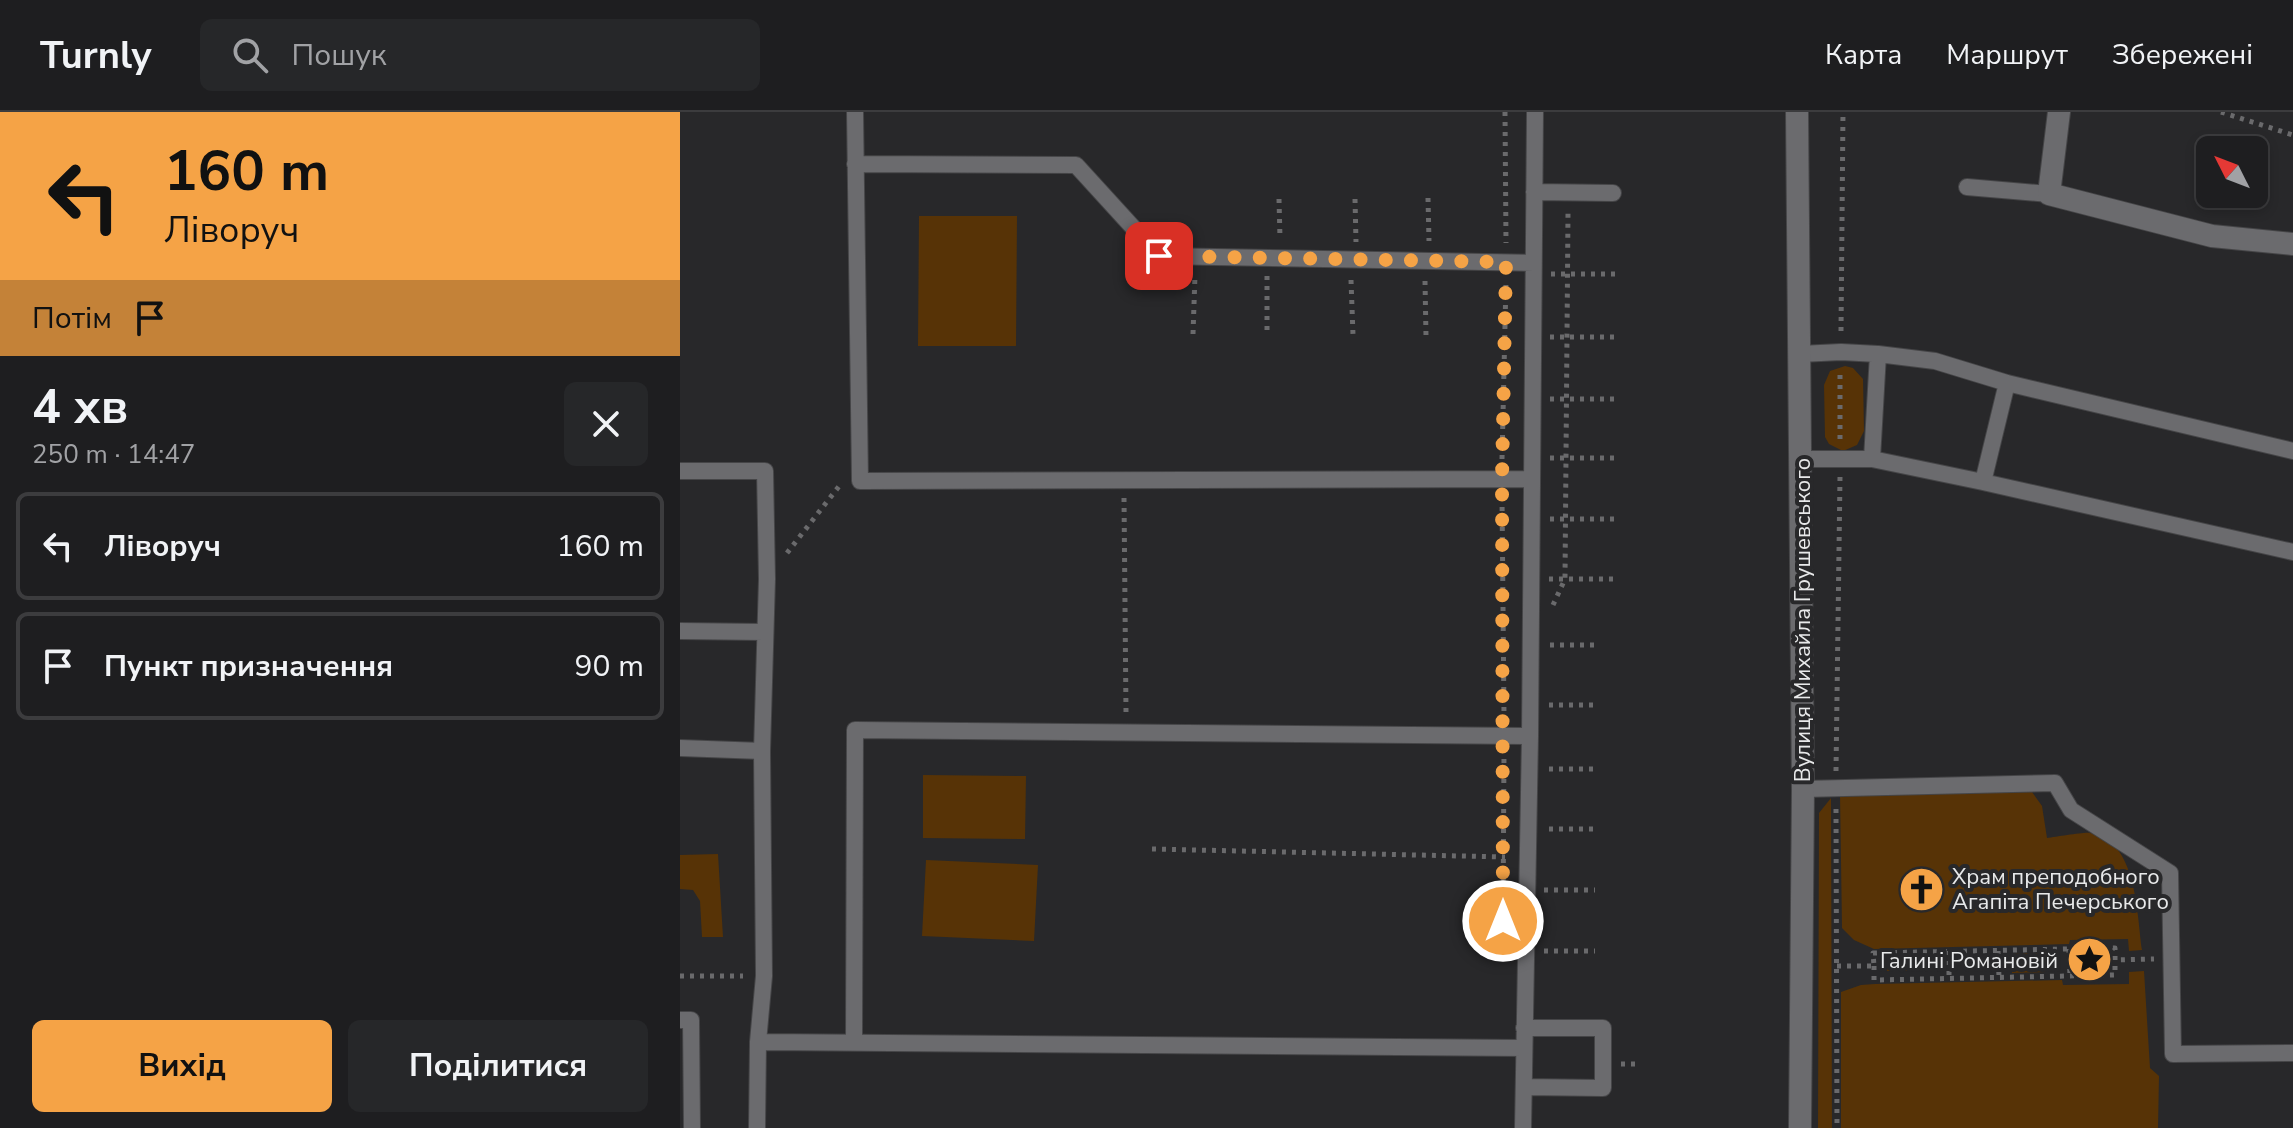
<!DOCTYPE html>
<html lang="uk">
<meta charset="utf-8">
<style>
body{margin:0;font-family:"Nunito Sans",sans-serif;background:#262729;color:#f1f3f6;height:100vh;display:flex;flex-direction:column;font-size:30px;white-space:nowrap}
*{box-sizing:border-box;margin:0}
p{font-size:26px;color:#a1a2a5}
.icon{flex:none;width:44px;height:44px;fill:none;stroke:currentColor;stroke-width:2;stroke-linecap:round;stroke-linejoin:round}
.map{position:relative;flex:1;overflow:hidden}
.sheet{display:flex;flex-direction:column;background:#1e1e20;width:680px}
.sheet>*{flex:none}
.hud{background:#f5a346;color:#111;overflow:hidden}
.needle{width:52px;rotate:312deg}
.tools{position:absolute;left:1516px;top:24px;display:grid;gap:16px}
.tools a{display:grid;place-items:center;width:72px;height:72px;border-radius:12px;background:#1e1e20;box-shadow:0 4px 12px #0003,0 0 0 2px #3c3c3e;font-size:40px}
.pin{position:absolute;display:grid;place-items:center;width:68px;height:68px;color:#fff;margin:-34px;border-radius:16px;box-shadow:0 4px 12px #0006}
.me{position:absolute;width:88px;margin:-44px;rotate:0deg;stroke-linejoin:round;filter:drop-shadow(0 0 6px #0008)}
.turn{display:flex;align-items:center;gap:28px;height:168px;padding:0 32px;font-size:36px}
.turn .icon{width:104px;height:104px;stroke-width:2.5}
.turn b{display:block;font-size:56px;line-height:68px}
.then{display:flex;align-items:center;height:76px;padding:0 32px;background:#0003;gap:16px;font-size:30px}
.round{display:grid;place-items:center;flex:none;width:84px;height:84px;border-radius:12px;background:#262729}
.summary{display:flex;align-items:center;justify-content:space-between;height:136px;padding:0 32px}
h1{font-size:48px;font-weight:700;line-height:60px}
.action{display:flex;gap:16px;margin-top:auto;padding:16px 32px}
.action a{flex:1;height:92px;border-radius:12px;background:#f5a346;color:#111;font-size:32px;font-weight:700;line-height:92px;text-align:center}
.action a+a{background:#262729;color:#f1f3f6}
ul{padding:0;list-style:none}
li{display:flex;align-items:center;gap:24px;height:108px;margin:0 16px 12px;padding:0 16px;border:4px solid #3c3c3e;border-radius:12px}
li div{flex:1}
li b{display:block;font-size:30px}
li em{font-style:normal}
header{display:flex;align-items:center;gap:48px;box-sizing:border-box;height:112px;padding:0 40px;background:#1e1e20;border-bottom:2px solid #3c3c3e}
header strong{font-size:38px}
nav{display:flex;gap:44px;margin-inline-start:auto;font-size:28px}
.search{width:560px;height:72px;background:#262729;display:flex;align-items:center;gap:20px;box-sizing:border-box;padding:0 28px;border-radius:12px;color:#a1a2a5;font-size:30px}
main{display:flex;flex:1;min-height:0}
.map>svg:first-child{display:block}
.green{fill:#573306}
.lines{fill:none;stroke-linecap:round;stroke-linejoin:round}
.service-casing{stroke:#454547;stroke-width:18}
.minor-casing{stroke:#454547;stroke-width:24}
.tertiary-casing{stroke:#454547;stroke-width:24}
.path{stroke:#6a6a6c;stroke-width:5;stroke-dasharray:4 6;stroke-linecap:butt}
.service{stroke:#6b6b6e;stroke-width:16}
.minor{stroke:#6b6b6e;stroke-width:22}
.tertiary{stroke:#6b6b6e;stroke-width:22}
.route{stroke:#f5a346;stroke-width:14;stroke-dasharray:0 25.2}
.labels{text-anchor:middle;stroke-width:8;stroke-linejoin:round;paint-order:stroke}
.street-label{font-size:22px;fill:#e8e9ea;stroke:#28282a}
.poi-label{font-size:22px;fill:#e8e9ea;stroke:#28282a;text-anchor:start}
</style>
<header>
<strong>Turnly</strong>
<div class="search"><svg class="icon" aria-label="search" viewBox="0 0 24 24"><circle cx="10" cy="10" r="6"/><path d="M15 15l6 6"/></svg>Пошук</div>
<nav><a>Карта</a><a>Маршрут</a><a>Збережені</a></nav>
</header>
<main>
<section class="sheet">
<div class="hud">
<div class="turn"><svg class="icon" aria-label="left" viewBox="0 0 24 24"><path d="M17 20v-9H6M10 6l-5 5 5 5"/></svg><div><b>160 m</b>Ліворуч</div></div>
<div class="then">Потім<svg class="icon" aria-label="arrive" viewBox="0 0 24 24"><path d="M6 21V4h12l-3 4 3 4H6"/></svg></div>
</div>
<div class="summary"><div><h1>4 хв</h1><p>250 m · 14:47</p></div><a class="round"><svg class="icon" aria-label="close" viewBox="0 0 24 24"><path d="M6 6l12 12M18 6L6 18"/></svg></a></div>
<ul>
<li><svg class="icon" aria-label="left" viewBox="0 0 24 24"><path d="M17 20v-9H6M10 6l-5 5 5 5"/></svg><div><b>Ліворуч</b></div><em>160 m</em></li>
<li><svg class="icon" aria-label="arrive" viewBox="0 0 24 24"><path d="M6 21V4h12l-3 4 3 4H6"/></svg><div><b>Пункт призначення</b></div><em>90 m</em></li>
</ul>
<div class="action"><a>Вихід</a><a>Поділитися</a></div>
</section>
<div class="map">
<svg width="1613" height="1016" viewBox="0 0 1613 1016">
<rect width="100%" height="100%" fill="#28282a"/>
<!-- green -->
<path class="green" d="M239 104H337L336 234H238Z
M1165 254 1173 256 1183 267 1184 319 1177 333 1163 339 1149 332 1145 325 1144 273 1150 259Z
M243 663 346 664 345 727 243 726Z
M1352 680 1362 694 1367 726C1377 725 1403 720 1410 721 1457 727 1457 803 1462 838L1449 839 1448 827 1390 828 1389 832 1194 837 1174 828 1162 816 1160 682Z
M1151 686 1152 1016H1138L1139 701Z
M38 742 43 825H22L20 789 13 778 0 777V743Z
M246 748 358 753 354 829 242 824Z
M1421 839V860L1401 861V840Z
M1364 841 1365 860 1332 861V842Z
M1263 848V858L1204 859V849Z
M1464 859 1470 956 1479 964 1478 1016H1161V880L1181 873 1195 872 1382 868 1383 873 1449 872V860Z"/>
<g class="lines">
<defs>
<path id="service" d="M175 0 180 369 851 367
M175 52 396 53 479 144 853 151
M1287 75 1369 82
M854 80 933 81
M1120 242 1161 240 1198 242 1192 347H1121
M1327 271 1613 339
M1192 347 1303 370 1327 271 1255 249 1198 242
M0 359H85L87 467 82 639 84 864 78 930 77 1016
M1303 370 1613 440
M0 519 85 520
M0 636 82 639
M1123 677 1375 671 1391 698 1490 761 1493 942 1613 941
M0 908H11L12 1016
M78 930 844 936
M174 930 175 618 850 624
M844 975 923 976V916H844
M843 1016 850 624 855 0"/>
<path id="minor" d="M1379 0 1369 82 1532 124 1613 132"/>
<path id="tertiary" d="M1117 0 1123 677 1120 1016"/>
</defs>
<!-- service casing -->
<use href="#service" class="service-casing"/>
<!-- minor casing -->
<use href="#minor" class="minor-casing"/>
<!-- tertiary casing -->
<use href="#tertiary" class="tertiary-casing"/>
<!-- path -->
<path class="path" d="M825 0 826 131
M1541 0 1613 23
M748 86 749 129
M599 87 600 126
M675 87 676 130
M871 162H938
M587 164V223
M671 168 673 223
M745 169 746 224
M1161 219 1163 0
M513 222 515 163
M870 225H937
M870 287H937
M1160 327V261
M870 346H937
M822 347 826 169
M822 385 824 603
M444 386 446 600
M870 407H937
M107 441 160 373
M869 467H936
M873 493 885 467 888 101
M870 533H917
M869 593H916
M869 657H916
M1156 659 1160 365
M1156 697 1157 1016
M869 717H916
M472 737 825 745
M864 778H915
M823 811 824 641
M1389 837 1390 864
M864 839H915
M1269 839V866
M1318 839 1319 865
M1157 854H1194L1193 841 1435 836V848L1474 847
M1194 854V868L1435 863V848
M0 864H63
M941 952H956"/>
<!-- service -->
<use href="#service" class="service"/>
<!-- minor -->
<use href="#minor" class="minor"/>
<!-- tertiary -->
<use href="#tertiary" class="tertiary"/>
</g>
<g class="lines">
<!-- route -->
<path class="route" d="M479 144 826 150 822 368 823 809"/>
</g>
<!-- icons -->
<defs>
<symbol id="church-disc" viewBox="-11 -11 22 22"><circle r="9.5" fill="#f5a346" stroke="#28282a"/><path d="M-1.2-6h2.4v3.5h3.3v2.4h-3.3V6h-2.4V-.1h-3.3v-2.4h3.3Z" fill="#111"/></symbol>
<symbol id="sight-disc" viewBox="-11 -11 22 22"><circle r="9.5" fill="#f5a346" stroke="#28282a"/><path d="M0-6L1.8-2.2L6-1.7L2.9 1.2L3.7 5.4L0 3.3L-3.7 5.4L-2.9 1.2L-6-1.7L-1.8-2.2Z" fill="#111"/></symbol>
</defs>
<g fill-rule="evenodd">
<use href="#church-disc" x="1216" y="752" width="51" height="51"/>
<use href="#sight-disc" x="1384" y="822" width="51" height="51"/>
</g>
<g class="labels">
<!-- street labels -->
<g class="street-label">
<text transform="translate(1122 508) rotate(-90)" y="8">Вулиця Михайла Грушевського</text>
</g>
<!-- poi labels -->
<g class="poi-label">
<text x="1272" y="772">Храм преподобного<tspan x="1272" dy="25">Агапіта Печерського</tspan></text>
<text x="1378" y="856" text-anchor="end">Галині Романовій</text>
</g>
</g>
</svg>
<div class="tools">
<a><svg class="needle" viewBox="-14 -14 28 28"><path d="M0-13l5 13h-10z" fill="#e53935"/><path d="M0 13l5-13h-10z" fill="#a1a2a5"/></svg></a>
</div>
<div class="pin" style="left:479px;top:144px;background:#d93025"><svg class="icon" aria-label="arrive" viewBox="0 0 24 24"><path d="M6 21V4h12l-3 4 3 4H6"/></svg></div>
<svg class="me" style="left:823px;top:809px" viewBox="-20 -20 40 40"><circle r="17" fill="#f5a346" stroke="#fff" stroke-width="3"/><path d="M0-11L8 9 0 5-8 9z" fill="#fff"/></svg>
</div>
</main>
